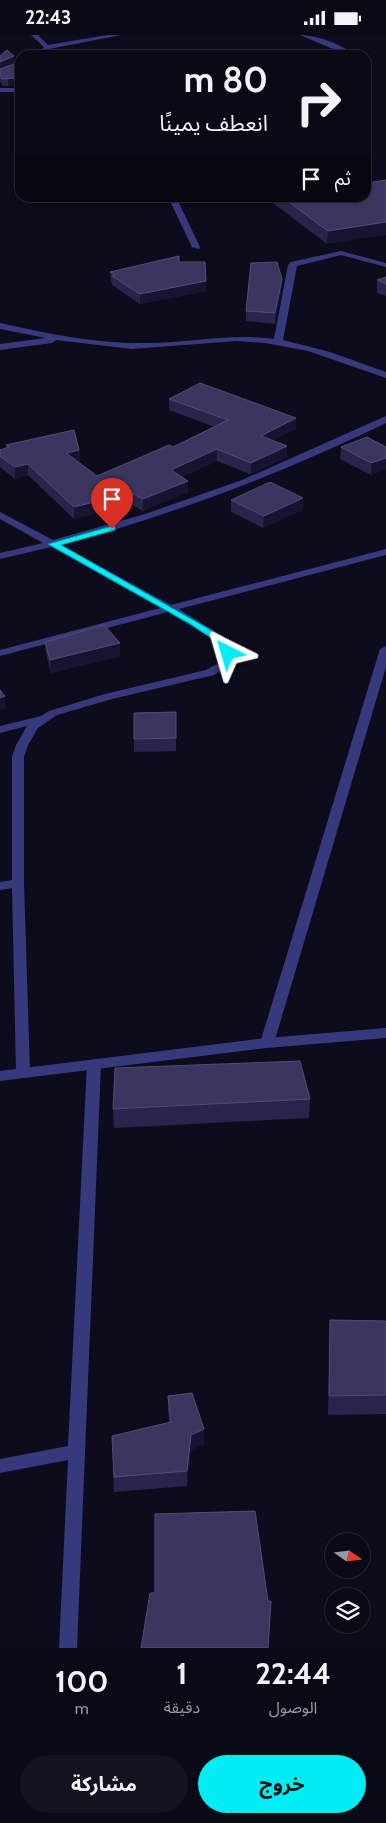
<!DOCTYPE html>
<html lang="ar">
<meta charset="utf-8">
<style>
body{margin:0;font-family:Cabin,"Noto Sans Arabic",sans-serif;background:#13121f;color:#f1f3f6;direction:rtl;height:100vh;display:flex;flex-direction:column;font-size:19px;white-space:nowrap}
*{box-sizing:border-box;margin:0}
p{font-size:16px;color:#999aa1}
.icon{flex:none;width:28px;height:28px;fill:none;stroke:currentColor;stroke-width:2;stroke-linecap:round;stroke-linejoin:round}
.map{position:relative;height:1613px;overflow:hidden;direction:ltr}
.drawer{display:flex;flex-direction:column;background:#0a0916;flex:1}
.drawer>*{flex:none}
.hud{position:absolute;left:15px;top:15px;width:356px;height:152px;border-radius:15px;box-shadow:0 1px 4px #0004,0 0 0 1px #2a2a35;direction:rtl;background:#0a0916;color:#f1f3f6;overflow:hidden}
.needle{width:32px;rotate:104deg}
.controls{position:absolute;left:325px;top:1498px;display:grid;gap:10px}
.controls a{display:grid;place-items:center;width:45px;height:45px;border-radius:50%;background:#0a0916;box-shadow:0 1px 4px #0004,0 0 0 1px #2a2a35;font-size:25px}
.pin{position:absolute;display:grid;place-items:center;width:42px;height:42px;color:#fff;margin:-51px -21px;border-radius:50% 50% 50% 0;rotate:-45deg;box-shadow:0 0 5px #0007}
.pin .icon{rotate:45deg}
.me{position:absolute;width:55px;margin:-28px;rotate:320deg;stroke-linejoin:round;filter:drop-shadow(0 0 4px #0008)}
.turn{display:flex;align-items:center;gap:18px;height:105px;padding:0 20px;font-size:22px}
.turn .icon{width:65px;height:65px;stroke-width:2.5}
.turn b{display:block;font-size:35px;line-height:42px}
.then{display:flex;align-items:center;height:48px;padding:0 20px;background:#0003;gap:10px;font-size:19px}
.eta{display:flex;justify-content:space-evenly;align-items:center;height:85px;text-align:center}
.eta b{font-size:30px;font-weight:700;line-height:35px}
.primary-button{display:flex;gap:10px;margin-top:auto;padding:10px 20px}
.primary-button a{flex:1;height:58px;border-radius:30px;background:#00eef3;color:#111;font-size:20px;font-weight:700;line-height:58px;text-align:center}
.primary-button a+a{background:#13121f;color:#f1f3f6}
.status{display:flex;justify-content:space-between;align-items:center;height:35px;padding:0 25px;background:#0a0916;direction:ltr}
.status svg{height:14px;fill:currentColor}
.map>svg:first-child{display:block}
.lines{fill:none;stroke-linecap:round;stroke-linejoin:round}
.minor{fill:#37397d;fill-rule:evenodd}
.tertiary{fill:#37397d;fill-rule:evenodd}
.wall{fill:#29244c}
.shaded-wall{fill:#171331}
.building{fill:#3a365f;stroke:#514d78}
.route{fill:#00eef3;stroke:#009b9e}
</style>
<div class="status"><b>22:43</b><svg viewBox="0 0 49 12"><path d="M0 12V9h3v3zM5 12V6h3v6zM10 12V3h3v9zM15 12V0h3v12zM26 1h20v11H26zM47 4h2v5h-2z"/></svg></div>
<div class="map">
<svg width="386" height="1613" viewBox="0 0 386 1613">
<rect width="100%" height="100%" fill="#0d0c1d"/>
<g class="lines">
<!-- minor -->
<path class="minor" d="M31 0H38L48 10 107 0H121L49 14 44 20H38L44 12Z
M300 0C316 0 342 9 354 20H347Z
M366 32 372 39 366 44Z
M0 53H20V57H0Z
M168 162H176L200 212 199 214 192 212Z
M341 216 386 228V232L341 220 297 231 283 305 330 317 386 337V343L308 316 265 308 236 306 132 314 56 305 52 308 0 315V309L46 303 0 294V288C49 299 98 309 148 308 191 308 232 298 274 304L288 230 291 227Z
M386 381V388C281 439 174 479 61 510L171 570 386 514V520L179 574 225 603 234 618 225 633 214 640 112 664 57 680 38 693 28 710 24 722V848L30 1037 28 1040H18L16 1037 12 853 0 855V847L12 845V722L16 710 27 691 0 698V691L41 681 49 676 105 659 206 635 217 629 222 618 217 607 168 577 0 621V615L160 573 51 512 0 524V518L43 508 0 484V477L53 505 145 479 242 445Z
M386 611V632L274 1008 272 1011H262L260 1008 380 614Z
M94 1024 99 1026 101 1029 77 1613H59L68 1425 0 1438V1424L68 1411 87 1029 89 1026Z"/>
<!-- tertiary -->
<path class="tertiary" d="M386 993V1003L267 1013 0 1046V1036L267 1003Z"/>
</g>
<!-- wall -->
<path class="wall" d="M0 21 15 28 7 31 20 27V50L3 51 0 46Z
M265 162H366L327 209Z
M179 227 206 246V256L140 269 112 250V247L111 246 110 237Z
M386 242V261L377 258V245Z
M282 244 281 255 275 289 246 286V276Z
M169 364 296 394 273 405 287 422 250 439 217 426 182 442 188 457 143 476 131 469 74 484 28 440 15 444 0 432V415L6 413V410L79 415 80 426 78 427 97 441 173 412 215 392 169 375Z
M341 412H386V434L371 440 340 424Z
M303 463V475L263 493 231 477V465Z
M45 607 120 621 51 638 46 619Z
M176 677V716L134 717V678Z
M310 1064 309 1083 114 1093 113 1074Z
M330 1285 386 1286V1379L328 1380Z
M168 1361 204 1409 191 1415 187 1451 114 1457 112 1401 169 1388 168 1375Z"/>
<!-- shaded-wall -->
<path class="shaded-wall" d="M14 21 15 28 0 34V27Z
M20 43V50L8 51V44Z
M386 187V200L327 209 328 196Z
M282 244 281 255 275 289V278Z
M206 246V256L140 269V259Z
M296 383V394L261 412V401Z
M287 411V422L250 439 251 428Z
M217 414V426L172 446 171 435Z
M79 415 80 426 67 430 66 418Z
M386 423V434L371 440V428Z
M28 429V440L15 444V432Z
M188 446V457L143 476V464Z
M131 458V469L74 484V472Z
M303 463V475L263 493 264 481Z
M120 608V621L51 638 50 625Z
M5 661V674L0 676V663Z
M204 1394V1409L191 1415 187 1451V1436L191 1400Z"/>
<!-- building -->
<path class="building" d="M7 15 14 21 0 27V21Z
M20 27V43L2 44 0 40V34Z
M386 145V187L328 196 282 162H366V148Z
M179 221V227H205L206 246 140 259 112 241 115 240 110 237Z
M277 227 282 244 275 278 246 276 251 228Z
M386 242V249L377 245Z
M200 348 296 383 261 401 287 411 251 428 217 414 171 435 188 446 143 464 131 458 74 472 28 429 15 432 0 421V415L9 412 6 410 74 395 79 415 66 418 97 441 169 410 173 412 228 385 169 364Z
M367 402 386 412V423L371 428 341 412Z
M270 447 303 463 264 481 231 465Z
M104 590 120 608 50 625 45 607Z
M0 655 5 661 0 663Z
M176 677V703L134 704V678Z
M300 1026 310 1064 113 1074 115 1033Z
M330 1285 386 1286V1360L329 1361Z
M192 1358 204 1394 191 1400 187 1436 114 1442 112 1401 171 1387 168 1361Z
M255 1476 268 1566H271L268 1613H141L150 1558H155V1479Z"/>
<!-- route -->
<path class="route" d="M112 491 115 492V495L61 510 225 603 233 618 232 620H225L217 607 192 590 48 509Z"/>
</svg>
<div class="controls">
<a><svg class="needle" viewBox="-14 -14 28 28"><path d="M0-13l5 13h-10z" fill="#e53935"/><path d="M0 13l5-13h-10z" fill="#999aa1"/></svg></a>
<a><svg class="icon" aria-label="layers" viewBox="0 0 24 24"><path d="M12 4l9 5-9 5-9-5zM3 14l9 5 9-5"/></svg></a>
</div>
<div class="pin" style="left:112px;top:494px;background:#d93025"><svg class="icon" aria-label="arrive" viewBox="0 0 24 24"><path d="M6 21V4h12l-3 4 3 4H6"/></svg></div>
<svg class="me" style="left:228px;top:618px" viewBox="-20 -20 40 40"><path d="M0-17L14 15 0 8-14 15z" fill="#00eef3" stroke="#fff" stroke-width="4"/></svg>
<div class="hud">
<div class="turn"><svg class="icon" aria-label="right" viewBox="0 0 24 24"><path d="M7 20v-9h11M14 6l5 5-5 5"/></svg><div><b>80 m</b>انعطف يمينًا</div></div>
<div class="then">ثم<svg class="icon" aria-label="arrive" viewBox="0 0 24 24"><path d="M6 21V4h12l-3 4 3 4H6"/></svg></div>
</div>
</div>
<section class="drawer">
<div class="eta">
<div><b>22:44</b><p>الوصول</p></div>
<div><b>1</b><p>دقيقة</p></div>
<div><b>100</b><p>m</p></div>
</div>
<div class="primary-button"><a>خروج</a><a>مشاركة</a></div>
</section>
